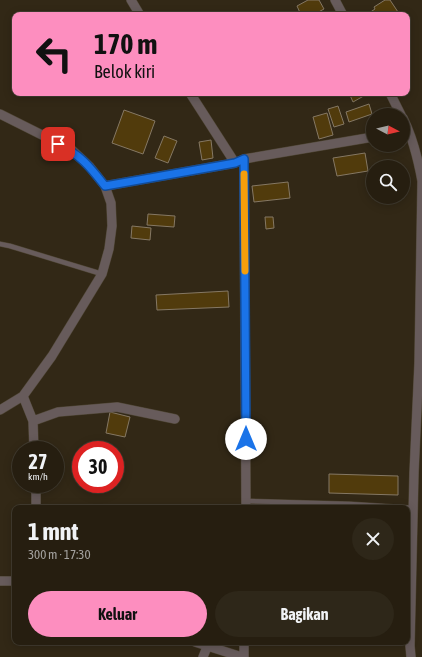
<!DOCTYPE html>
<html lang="id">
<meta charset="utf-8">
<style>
body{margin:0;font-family:"Asap Condensed",sans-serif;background:#2e2719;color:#f1f3f6;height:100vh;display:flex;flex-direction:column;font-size:15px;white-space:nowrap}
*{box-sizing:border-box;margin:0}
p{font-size:13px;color:#a4a29f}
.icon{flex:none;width:22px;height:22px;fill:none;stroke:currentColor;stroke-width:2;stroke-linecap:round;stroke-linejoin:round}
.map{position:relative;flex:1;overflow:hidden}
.sheet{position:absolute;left:12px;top:505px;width:398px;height:140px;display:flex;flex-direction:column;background:#261e10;border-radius:8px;box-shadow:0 2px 10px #0003,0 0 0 1px #423c30}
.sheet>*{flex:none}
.top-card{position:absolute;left:12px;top:12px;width:398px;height:84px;border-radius:8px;box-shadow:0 2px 10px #0003,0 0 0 1px #423c30;background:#fd8ebf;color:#111;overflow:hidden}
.needle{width:26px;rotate:97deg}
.fabs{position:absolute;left:366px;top:108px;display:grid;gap:8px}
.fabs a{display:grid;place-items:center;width:44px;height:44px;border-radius:50%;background:#261e10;box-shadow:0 2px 10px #0003,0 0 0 1px #423c30;font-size:20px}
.speed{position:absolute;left:12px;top:441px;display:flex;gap:8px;font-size:20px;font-weight:700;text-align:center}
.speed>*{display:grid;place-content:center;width:52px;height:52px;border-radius:50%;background:#261e10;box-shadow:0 2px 10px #0003,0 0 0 1px #423c30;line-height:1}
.speed small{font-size:10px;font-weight:400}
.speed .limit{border:6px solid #d22;background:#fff;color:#111}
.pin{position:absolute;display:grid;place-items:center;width:34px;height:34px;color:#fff;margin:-17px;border-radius:8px;box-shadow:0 2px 6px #0006}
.me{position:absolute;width:44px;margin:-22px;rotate:0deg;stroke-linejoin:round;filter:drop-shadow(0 0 3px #0008)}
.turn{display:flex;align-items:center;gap:14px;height:84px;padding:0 16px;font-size:18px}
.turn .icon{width:52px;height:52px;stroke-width:2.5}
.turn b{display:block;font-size:28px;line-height:34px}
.round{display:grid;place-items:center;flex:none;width:42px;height:42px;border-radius:21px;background:#2e2719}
.head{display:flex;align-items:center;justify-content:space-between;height:68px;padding:0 16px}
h1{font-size:24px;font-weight:700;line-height:30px}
.primary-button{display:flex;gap:8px;margin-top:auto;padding:8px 16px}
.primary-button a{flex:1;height:46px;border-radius:24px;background:#fd8ebf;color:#111;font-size:16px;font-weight:700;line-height:46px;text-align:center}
.primary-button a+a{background:#2e2719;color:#f1f3f6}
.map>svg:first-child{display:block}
.building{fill:#513b0c;stroke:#857864}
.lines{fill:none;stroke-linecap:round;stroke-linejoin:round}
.lane-casing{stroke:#4f4635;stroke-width:5.5}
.street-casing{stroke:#4f4635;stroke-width:10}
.lane{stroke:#675b5b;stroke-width:4.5}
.street{stroke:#675b5b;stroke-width:9}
.route-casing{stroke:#114b97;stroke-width:10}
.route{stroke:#1a73e8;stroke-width:7}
.slow{stroke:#f59e0b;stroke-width:7}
</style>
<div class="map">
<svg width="422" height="657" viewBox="0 0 422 657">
<rect width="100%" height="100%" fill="#322816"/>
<!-- building -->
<path class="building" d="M308 0H319L324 9 313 15H301L297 6Z
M385 0H390L398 12 394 15H366L375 9 374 7Z
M349 93H369L353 102Z
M369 104 372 114 349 122 346 112Z
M338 106 344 124 334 127 328 109Z
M124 110 155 121 143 154 112 143Z
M327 113 333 135 319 139 313 117Z
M164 136 177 141 168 163 155 158Z
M211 140 213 158 202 160 199 142Z
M365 153 368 171 337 176 333 158Z
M288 182 290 198 254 202 252 186Z
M148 214 175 216 174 227 147 225Z
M265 217H273L274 228 266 229Z
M132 226 151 228 150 240 131 238Z
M228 291 229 307 157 310 156 295Z
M110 412 130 417 125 437 106 433Z
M329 474 398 476V495L329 493Z"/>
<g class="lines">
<defs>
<path id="lane" d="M0 244 10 246 102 274
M246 501 350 504 413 508"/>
<path id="street" d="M131 0 140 15
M335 0 343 15
M190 93 235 163
M390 93 401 115
M0 114 72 150 90 167 105 186 111 203 112 226 109 249 102 274 52 356 23 396 0 410
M403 118C413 138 418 159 422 181L419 363 414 473 410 646 411 657
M244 159 246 508
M105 186 235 163 244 159 373 137
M23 396 33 421 34 450
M33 421 58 412 117 407 175 419
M36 484V508
M0 581H15
M195 642 242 657
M203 657 207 647
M244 657V642"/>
</defs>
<!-- lane casing -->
<use href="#lane" class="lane-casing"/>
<!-- street casing -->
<use href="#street" class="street-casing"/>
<!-- lane -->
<use href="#lane" class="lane"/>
<!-- street -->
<use href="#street" class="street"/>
</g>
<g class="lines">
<defs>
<path id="route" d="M58 144C81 155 90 167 105 186L235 163 244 159 246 439"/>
</defs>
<!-- route casing -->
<use href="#route" class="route-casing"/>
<!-- route -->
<use href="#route" class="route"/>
<!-- slow -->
<path class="slow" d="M244 174 245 271"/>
</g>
</svg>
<div class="fabs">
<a><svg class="needle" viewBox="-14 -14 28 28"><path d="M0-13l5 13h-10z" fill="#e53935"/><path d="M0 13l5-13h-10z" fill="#a4a29f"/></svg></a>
<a><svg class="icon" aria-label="search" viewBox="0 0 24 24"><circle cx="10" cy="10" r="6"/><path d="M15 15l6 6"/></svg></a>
</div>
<div class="speed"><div>27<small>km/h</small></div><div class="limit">30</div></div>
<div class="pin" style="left:58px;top:144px;background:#d93025"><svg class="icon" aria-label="arrive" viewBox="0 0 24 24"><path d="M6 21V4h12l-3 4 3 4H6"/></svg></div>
<svg class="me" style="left:246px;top:439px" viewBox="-20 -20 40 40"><circle r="19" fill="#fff"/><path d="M0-13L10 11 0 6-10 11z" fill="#1a73e8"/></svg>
<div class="top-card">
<div class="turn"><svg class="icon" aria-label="left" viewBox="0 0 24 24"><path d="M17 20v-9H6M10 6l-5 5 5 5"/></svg><div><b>170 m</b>Belok kiri</div></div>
</div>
<section class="sheet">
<div class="head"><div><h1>1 mnt</h1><p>300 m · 17:30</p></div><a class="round"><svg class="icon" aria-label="close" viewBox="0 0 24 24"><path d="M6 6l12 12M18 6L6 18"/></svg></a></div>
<div class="primary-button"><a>Keluar</a><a>Bagikan</a></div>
</section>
</div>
